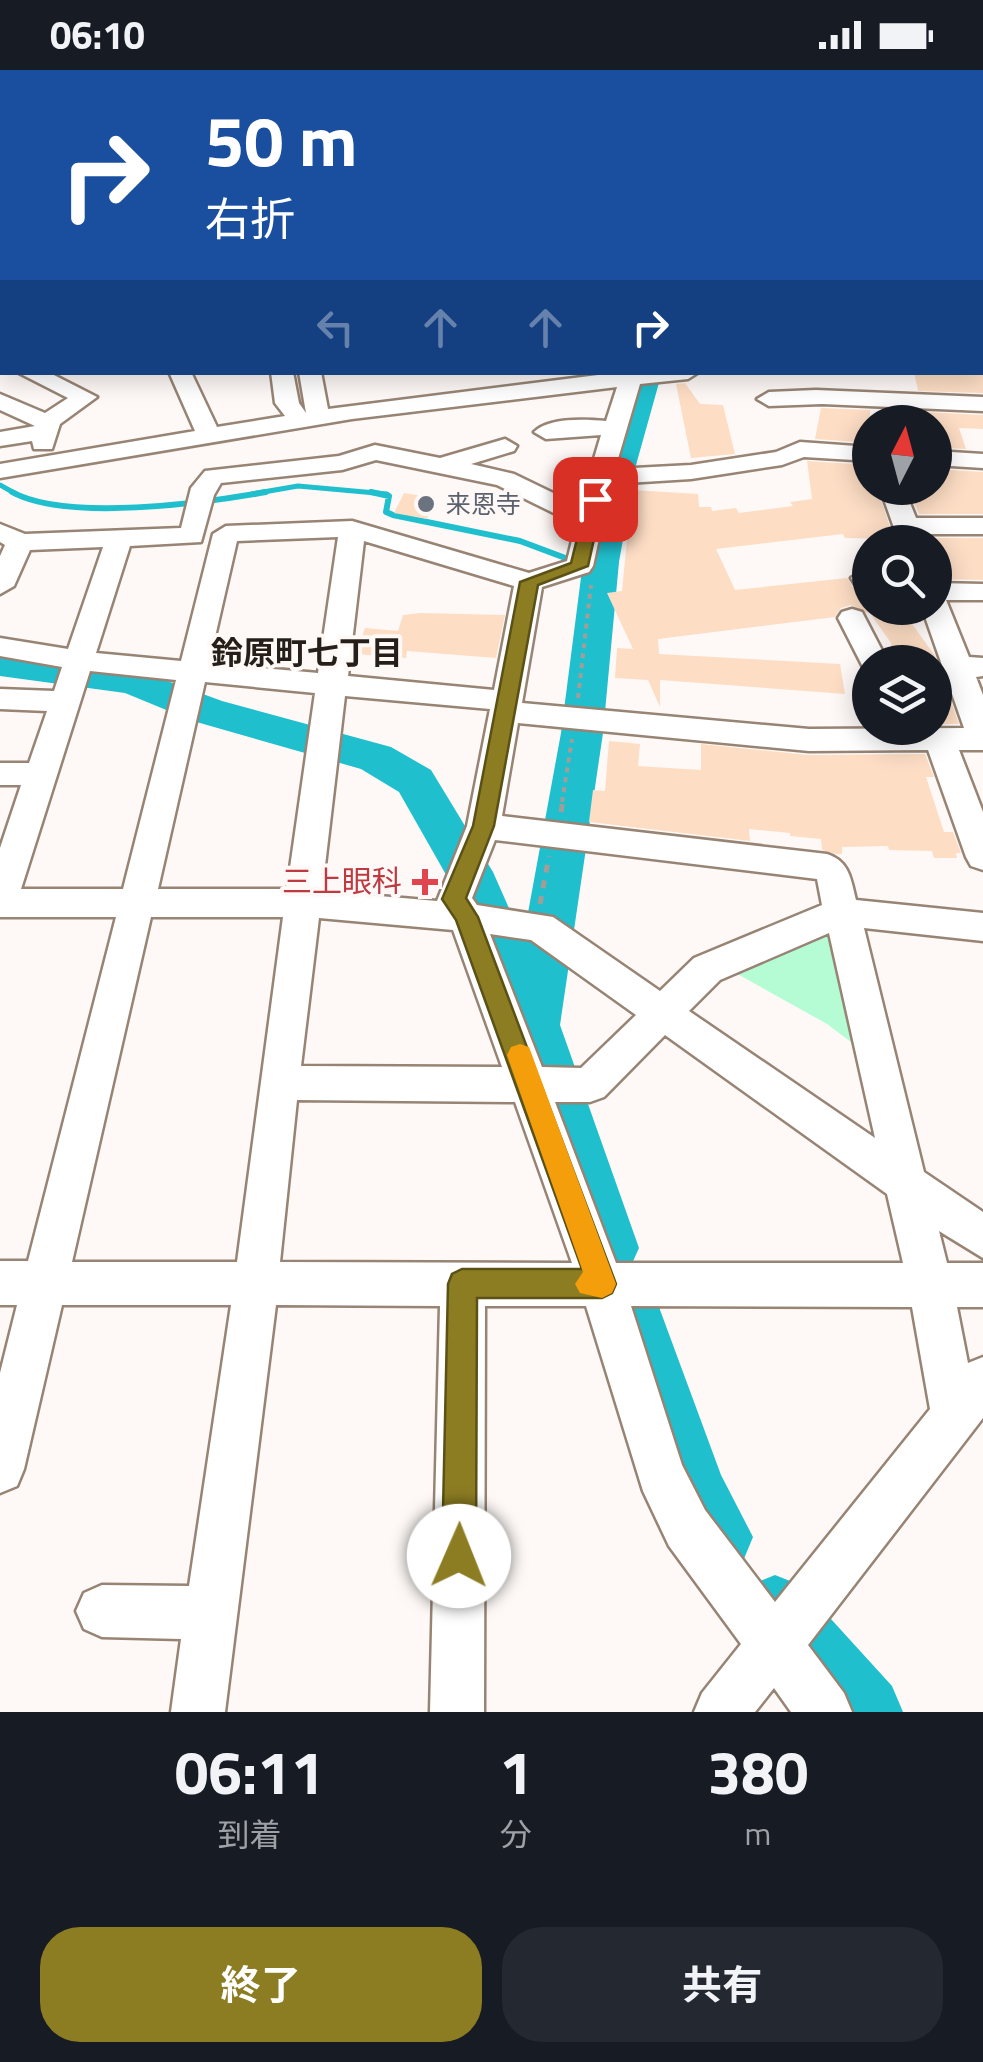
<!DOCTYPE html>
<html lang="ja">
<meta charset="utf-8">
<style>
body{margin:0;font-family:"Titillium Web","Noto Sans JP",sans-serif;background:#242831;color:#f1f3f6;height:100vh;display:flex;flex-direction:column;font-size:38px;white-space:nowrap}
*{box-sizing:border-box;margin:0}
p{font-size:32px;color:#9ea1a6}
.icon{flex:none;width:55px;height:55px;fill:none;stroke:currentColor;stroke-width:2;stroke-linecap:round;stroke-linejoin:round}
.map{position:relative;height:1642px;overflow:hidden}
.details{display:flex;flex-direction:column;background:#171b24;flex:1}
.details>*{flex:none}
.guide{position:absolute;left:0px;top:0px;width:985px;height:305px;box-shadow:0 5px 25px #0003;background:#1a4fa0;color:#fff;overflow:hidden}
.needle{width:65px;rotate:6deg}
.buttons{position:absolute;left:852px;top:335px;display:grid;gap:20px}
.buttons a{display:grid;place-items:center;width:100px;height:100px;border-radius:50%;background:#171b24;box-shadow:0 5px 25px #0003;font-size:50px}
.pin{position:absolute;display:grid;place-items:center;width:85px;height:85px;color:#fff;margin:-42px;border-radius:20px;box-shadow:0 5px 15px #0006}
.me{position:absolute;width:110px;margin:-55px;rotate:1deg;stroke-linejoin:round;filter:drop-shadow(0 0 8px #0008)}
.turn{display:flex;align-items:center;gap:35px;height:210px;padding:0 40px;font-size:45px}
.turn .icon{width:130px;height:130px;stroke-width:2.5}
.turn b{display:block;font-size:70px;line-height:85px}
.lanes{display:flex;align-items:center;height:95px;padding:0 40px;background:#0003;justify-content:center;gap:50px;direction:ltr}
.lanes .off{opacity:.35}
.eta{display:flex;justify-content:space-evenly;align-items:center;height:170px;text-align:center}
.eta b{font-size:60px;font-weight:700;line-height:70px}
.cta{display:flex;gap:20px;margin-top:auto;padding:20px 40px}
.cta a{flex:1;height:115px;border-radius:40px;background:#8c7c22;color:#fff;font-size:40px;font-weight:700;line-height:115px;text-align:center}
.cta a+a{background:#242831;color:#f1f3f6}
.status{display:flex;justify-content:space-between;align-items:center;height:70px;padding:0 50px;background:#171b24;direction:ltr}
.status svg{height:28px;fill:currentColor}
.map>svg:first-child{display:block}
.green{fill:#b5fcd5}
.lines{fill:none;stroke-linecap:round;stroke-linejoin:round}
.stream-far1{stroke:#20bfce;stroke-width:5}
.stream{stroke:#20bfce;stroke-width:6}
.river{fill:#20bfce;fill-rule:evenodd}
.building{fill:#fdddc4}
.minor-casing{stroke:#978474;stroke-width:5}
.major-casing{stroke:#978474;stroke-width:5}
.path-far2{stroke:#a39d98;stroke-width:2.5;stroke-dasharray:4 4;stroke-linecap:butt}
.path-far1{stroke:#a39d98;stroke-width:4;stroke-dasharray:5 5;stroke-linecap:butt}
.path{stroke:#a39d98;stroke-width:5;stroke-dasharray:8 8;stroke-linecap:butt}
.minor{fill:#fff;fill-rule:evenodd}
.major{fill:#fff;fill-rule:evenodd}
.route{fill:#8c7c22;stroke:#5b5116;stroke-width:2.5}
.slow{fill:#f59e0b}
.worship-dot{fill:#6b7280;stroke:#fef9f6;stroke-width:4}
.health-dot{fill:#e0444e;stroke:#fef9f6;stroke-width:4}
.labels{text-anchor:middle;stroke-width:8;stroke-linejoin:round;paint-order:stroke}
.far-worship-label{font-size:25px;fill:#5b616d;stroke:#fef9f6;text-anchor:start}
.health-label{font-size:30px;fill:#be3a42;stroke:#fef9f6;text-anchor:end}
.neighbourhood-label{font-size:32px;font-weight:bold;fill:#261e18;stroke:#fef9f6}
</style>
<div class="status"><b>06:10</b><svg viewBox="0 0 49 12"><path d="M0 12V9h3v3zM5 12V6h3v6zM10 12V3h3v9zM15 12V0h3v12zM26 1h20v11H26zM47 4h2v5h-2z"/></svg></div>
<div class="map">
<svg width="983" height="1642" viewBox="0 0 983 1642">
<rect width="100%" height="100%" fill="#fef9f6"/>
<!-- green -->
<path class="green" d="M829 861 859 978 827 954 732 901Z"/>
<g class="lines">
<!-- stream-far1 -->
<path class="stream-far1" d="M0 415 16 424
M252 424 298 416 387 424"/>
<!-- stream -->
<path class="stream" d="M12 422C66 452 205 433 266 422
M371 422 389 426 386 442 393 445 520 471 600 501"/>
<!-- river -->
<path class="river" d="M0 127 2 128V143H0Z
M632 302H662L636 395 619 492 603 663 560 955 639 1178 630 1198 609 1206 588 1198 579 1178 508 955 453 817 399 722 361 699 193 651 125 623 0 606V580L132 598 222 631 391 677 431 700 493 802 523 870 561 663 583 492 602 395Z
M634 1220 656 1229 721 1405 753 1467 743 1491 719 1501 695 1491 670 1447 603 1251 612 1229Z
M775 1505 800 1515 892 1616 903 1642H817L750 1565 740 1540 750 1515Z"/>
</g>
<!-- building -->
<path class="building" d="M914 302H983V323L918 321Z
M685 313 700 334 723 335 735 384 691 388 676 314Z
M821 338 870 340V373L815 369Z
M924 342 983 345V359L959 358 966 379 935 377V352L926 351Z
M807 391 870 395V418H877L894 469 845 468 843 464 716 479 735 520 847 508 854 518 870 520V538L875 542 867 543 851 535 841 538 835 547 658 569 659 584 840 594 845 624 660 610V637L648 610 615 608 617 578 633 579 607 523 622 521 632 420 698 424 699 437H711L712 441 736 438 739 443 793 436 790 432 812 429Z
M935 399 983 402V444H919L909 420 935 418Z
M404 423 436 428 427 449 394 443Z
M927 468H983V510L935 509V472H928Z
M903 541 935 586 959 654H935V592H892L891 573 872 546Z
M420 543 505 545 496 588 407 581 406 588 356 584 365 558 398 561 403 545Z
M609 671 640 674 638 696 701 700V674L809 685 925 684 934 707H926L944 762H953L961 783H956L957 788H934L932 781 889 780 888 776 842 777V784H836L822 780 821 769 790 766V763L749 759 750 771 589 752 593 720 605 721Z"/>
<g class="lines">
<defs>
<path id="minor" d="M0 0H22L24 2 2 4Z
M50 0H66L67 2H52Z
M203 0H228L230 2H205Z
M331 0H348L350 2H333Z
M412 0H428V2H413Z
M953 0H969L971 2H955Z
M982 20H983V30H982Z
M0 40H2V50H0Z
M982 155H983V167H982Z
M0 157 2 158V171L0 170Z
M982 191H983V203H982Z
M982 232H983V244H982Z
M982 273H983V287H982Z
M2 276V290L0 291V277Z
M17 302H48L97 327 60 354 52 379H34L32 371 0 376V362L35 356 0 340V324L45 343 68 328Z
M169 302H191L217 357 285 346 275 333 271 302H293L299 333 306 343 299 302H321L328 339 622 302H699L688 309 640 314 615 399 691 395 776 382 800 372 870 377V391L804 387 782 395 691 409 611 414 593 496 589 502 542 517 522 633 809 659 964 658 922 538H935V513L983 514V530H946L969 587 983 588V606L976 607 983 625V680H959L983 742V800L971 796 966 787 928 680 809 681 518 653 502 746 827 784C849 791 851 809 856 830L983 843V871L864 858 924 1102 983 1142V1188L939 1161 947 1193H983V1237H957L968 1293 983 1287V1348L808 1575 844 1623 852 1642H791L774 1618 755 1642H694L702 1623 741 1574 669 1476 643 1421 586 1236H485L484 1642H430L440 1236 276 1235 225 1642H171L181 1569 102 1567 84 1559 76 1541 84 1523 102 1515 189 1516 231 1235H62L24 1399 17 1416 0 1423V1303L17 1235H0V1191H28L116 847H0V778L21 715H0V693H29L47 641 0 639V619L54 621 62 597 0 586V568L68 579 103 477 30 480 14 516 0 524V486L5 475 0 472V454L25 464 181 458 191 418 205 401 339 386 375 375 440 388 505 369 517 376 514 381 471 394 514 404 580 436 601 365 546 369 534 362C549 347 585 349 606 351L617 317 352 349 0 408V394L195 361ZM376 390 497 415 576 454 567 491 529 503 352 451 226 456 213 464 181 591 96 583 130 476 201 472 214 425 221 413 342 400ZM338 467 318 603 209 593 237 471ZM364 471 514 516 494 620 348 606ZM90 601 176 610 123 819H21ZM205 612 315 623 287 819H158ZM345 626 490 639 467 756 437 831 322 821ZM495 770 817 809 822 835 694 888 660 921 553 847 477 835 472 828ZM151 847H283L237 1192H72ZM319 848 453 860 502 997 301 996ZM829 863 875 1068 689 941 720 910ZM490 864 531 870 636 945 581 998 542 997ZM665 965 887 1124 903 1193H616L555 1032H590L604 1027ZM297 1030 515 1032 572 1193 280 1192ZM631 1236 912 1237 930 1339 775 1532 705 1440 682 1395Z
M816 320 983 327V341L822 334 769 336 757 329 769 322Z
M935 381 983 384V398L935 395Z
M880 418H904L916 448H983V464H922L925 472H899Z
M865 500H870V516L855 514 851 508Z
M852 539 862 542 888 592H870V600L864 599 838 548 842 542Z"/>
<path id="major" d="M982 26H983V38H982Z
M0 86H2V100H0Z"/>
</defs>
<!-- minor casing -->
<use href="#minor" class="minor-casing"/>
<!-- major casing -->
<use href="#major" class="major-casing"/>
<!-- path-far2 -->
<path class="path-far2" d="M597 2 637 0
M761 2 768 1"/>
<!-- path-far1 -->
<path class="path-far1" d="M578 628 591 515
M562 732 572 669"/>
<!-- path -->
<path class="path" d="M561 742 563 730
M540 834 549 786"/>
<!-- minor -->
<use href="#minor" class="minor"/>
<!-- major -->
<use href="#major" class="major"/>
</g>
<!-- route -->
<path class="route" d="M595 424 603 429 588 496 538 515 494 756 466 828 478 847 616 1214 612 1223 602 1228H477L476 1486 471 1498 459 1503 447 1498 442 1486 448 1214 452 1204 462 1199H582L456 850 442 829 473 756 520 512 571 493 587 429Z"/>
<!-- slow -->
<path class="slow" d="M520 974 529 977 532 985 616 1214 612 1223 602 1228 580 1223 575 1214 583 1202 507 985 511 977Z"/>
<!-- markers -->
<circle class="worship-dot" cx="426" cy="434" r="10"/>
<path class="health-dot" d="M420 797h10v10h10v10h-10v10h-10v-10h-10v-10h10z"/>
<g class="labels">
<!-- far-worship labels -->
<g class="far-worship-label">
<text x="446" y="443">来恩寺</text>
</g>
<!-- health labels -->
<g class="health-label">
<text x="402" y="822">三上眼科</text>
</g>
<!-- neighbourhood labels -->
<g class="neighbourhood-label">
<text x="307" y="594">鈴原町七丁目</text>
</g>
</g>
</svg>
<div class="buttons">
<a><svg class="needle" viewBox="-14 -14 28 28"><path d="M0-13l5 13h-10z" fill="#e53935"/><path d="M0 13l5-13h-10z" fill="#9ea1a6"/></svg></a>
<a><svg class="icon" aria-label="search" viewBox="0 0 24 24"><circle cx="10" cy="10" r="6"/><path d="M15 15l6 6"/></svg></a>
<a><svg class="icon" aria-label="layers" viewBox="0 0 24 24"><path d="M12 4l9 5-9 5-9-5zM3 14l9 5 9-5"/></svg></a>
</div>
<div class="pin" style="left:595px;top:429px;background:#d93025"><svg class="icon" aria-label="arrive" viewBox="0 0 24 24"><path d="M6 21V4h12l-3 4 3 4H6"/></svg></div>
<svg class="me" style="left:459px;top:1486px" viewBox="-20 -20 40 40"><circle r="19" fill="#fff"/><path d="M0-13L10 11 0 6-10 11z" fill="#8c7c22"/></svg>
<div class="guide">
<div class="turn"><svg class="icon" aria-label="right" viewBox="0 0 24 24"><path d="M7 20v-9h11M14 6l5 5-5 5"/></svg><div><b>50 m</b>右折</div></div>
<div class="lanes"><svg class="icon off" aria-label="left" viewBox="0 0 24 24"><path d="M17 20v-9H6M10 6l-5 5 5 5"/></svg><svg class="icon off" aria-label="ahead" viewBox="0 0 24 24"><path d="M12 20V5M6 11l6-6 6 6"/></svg><svg class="icon off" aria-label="ahead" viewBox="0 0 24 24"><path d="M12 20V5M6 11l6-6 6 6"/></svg><svg class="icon" aria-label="right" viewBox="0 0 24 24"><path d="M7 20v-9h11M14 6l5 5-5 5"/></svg></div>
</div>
</div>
<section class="details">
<div class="eta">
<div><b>06:11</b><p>到着</p></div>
<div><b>1</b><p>分</p></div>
<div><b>380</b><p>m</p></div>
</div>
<div class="cta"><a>終了</a><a>共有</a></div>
</section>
